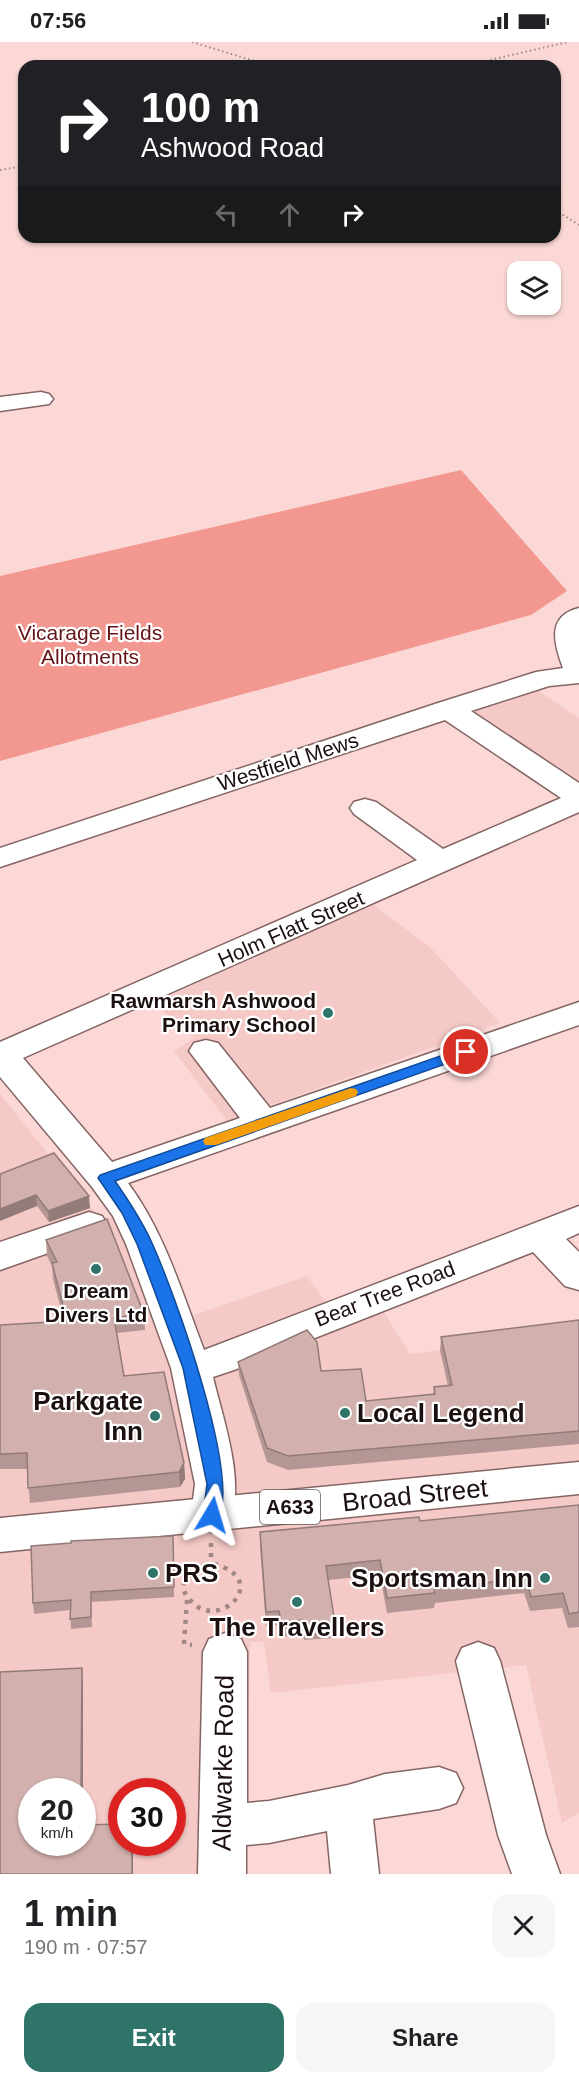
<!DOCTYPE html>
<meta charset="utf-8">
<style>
body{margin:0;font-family:Arial,sans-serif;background:#f6f6f6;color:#202124;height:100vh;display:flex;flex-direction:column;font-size:22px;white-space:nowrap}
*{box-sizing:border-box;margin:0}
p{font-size:20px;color:#757577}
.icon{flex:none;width:33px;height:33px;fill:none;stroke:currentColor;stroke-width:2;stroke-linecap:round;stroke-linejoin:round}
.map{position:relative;height:1832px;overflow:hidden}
.side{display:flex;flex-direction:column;background:#fff;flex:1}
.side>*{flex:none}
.guide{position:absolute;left:18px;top:18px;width:543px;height:183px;border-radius:18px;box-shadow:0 2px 4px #0004;background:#202124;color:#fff;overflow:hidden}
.controls{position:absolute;left:507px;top:219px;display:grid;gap:12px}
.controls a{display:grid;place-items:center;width:54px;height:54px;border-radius:12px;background:#fff;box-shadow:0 2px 4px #0004;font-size:30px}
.speed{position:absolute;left:18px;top:1736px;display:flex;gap:12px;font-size:30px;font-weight:700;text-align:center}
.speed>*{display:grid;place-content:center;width:78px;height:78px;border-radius:50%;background:#fff;box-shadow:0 2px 4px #0004;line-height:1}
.speed small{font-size:15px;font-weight:400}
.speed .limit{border:9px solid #d22;background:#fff;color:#111}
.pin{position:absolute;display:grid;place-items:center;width:51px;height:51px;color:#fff;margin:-26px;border:3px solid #fff;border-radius:50%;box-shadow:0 2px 6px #0007}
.me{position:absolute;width:66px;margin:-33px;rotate:7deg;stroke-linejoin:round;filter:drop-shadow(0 0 4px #0008)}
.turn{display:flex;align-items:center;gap:21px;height:126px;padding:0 24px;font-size:27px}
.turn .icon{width:78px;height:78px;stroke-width:2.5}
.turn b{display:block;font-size:42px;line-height:51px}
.lanes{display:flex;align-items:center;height:57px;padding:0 24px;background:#0003;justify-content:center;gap:30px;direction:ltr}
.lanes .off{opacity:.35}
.round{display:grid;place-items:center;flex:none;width:63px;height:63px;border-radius:18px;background:#f6f6f6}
.headline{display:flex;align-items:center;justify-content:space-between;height:102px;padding:0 24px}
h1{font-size:36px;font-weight:700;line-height:45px}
.primary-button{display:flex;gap:12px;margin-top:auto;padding:12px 24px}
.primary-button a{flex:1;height:69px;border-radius:18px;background:#2f7469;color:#fff;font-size:24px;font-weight:700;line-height:69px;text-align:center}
.primary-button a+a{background:#f6f6f6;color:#202124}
.status{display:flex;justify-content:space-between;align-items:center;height:42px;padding:0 30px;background:#fff;direction:ltr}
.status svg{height:16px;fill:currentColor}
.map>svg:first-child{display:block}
.built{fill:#f5cac6;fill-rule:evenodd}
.green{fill:#f39791}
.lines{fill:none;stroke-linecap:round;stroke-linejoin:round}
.minor-casing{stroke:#846563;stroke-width:3}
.major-casing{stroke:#846563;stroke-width:3}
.path-far1{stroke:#a18885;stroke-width:2;stroke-dasharray:1.5 3;stroke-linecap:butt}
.path{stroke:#a18885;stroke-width:4.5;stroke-dasharray:4 6;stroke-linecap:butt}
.minor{fill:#fff;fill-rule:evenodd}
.major{fill:#fff;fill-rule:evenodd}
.wall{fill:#b49795}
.shaded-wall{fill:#927b79}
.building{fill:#d1b0ad;stroke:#927b79;stroke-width:1.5}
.route{fill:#1a73e8;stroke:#114b97;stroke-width:1.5}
.slow{fill:#f59e0b}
.poi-dot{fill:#2f7469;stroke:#fff;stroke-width:2}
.labels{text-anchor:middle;stroke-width:4.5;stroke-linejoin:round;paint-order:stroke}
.shield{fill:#fff;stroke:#5f5857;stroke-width:1.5}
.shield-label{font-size:20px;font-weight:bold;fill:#1b100f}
.park-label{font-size:21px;fill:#641417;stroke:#fff}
.street-label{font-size:21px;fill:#1b100f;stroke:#fff}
.poi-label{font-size:21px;font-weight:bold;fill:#1b100f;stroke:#fff;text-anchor:end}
.near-poi-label{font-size:26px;font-weight:bold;fill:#1b100f;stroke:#fff;text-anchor:end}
.near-street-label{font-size:26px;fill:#1b100f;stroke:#fff}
</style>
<div class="status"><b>07:56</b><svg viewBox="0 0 49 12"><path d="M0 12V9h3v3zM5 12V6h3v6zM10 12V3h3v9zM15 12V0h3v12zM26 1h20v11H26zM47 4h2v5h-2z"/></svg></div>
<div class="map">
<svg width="579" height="1832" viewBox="0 0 579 1832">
<rect width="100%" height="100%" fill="#fbd8d5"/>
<!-- built -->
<path class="built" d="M537 648 579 676V747L468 671Z
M371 861 430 905 500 981 227 1079 174 1009 194 996 154 961Z
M0 1052 94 1169 29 1191 34 1203 129 1169 174 1280 307 1234 334 1272 375 1256 410 1312 579 1290V1771L562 1781 526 1623 271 1651 264 1600H250L246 1832H0ZM32 1749H82V1800H32ZM122 1749H172V1800H122Z"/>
<!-- green -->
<path class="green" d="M461 428 567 549 531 573 0 719V534Z"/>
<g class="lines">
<defs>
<path id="minor" d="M41 350 49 352 53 357 49 362 0 369V355Z
M579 566V641L549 644 471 669 579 741V770L23 1016 112 1120 240 1076 189 1009 194 1001 206 998 218 1001 270 1066 579 960V983L128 1141C165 1191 182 1251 204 1308L579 1164V1191L566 1197 579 1210V1248L565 1244 533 1210 234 1328 213 1335C223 1378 248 1445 227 1485L212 1490 197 1485 191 1473 195 1442 171 1326 126 1202 113 1174 92 1145 0 1035V1000L417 818 354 772 350 766 354 760 365 757 376 760 443 807 561 756 445 678 0 825V806L438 661 536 630 563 626C554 602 546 574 579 566Z
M89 1170 102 1174 108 1183 102 1192 0 1228V1200Z
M225 1591 241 1597 247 1610V1761L269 1759 348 1743 385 1732 439 1725 456 1731 463 1746 456 1761 439 1767 373 1777 379 1832H331L327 1789 269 1801 246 1803V1832H198L203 1610 209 1597Z
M478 1600 494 1606 500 1619 546 1793 560 1832H512L498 1793 456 1619 462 1606Z"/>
<path id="major" d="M579 1420V1452L0 1510V1476Z"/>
</defs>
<!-- minor casing -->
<use href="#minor" class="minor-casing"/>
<!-- major casing -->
<use href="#major" class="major-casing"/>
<!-- path-far1 -->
<path class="path-far1" d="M192 0 271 24
M464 24 568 0
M0 128 24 124
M555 168 579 183"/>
<!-- path -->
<path class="path" d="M211 1501V1522
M214 1522C271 1537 222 1587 194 1562 169 1540 194 1528 214 1522Z
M187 1558 184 1602 192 1603"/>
<!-- minor -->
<use href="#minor" class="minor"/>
<!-- major -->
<use href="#major" class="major"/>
</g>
<!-- wall -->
<path class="wall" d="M0 1132 90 1166 49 1180 37 1164Z
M46 1198 144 1272 145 1288 117 1291 124 1334 184 1421 185 1437 180 1445 30 1461 27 1427H0V1283L64 1279 53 1237 52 1224 47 1214Z
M579 1278V1402L288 1428 267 1420 239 1333 238 1320 321 1329 366 1359 433 1353 434 1345 448 1344 440 1308 441 1295Z
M579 1463V1585L568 1586 562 1566 530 1569 524 1551 435 1561 434 1566 387 1571 380 1533 328 1538 335 1581 334 1596 304 1598 303 1593 281 1595 279 1583 266 1584 260 1505V1490L420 1479Z
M173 1494 174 1555 91 1560 92 1585 71 1587 70 1568 34 1572 33 1561Z"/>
<!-- shaded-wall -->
<path class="shaded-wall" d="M36 1153 37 1164 0 1179V1167Z
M89 1154 90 1166 49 1180 48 1169Z
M184 1421 185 1437 180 1445 179 1430Z
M82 1626 83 1642V1799L82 1749H81Z
M132 1800H133V1832H132Z"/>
<!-- building -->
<path class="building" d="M54 1111 89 1154 48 1169 36 1153 0 1167V1132Z
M107 1177 144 1272 114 1276 124 1334 164 1330 184 1421 179 1430 28 1446 27 1411 0 1412V1283L67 1279 52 1221 57 1220 46 1198Z
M579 1278V1389L288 1414 267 1406 238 1320 307 1288 317 1300 321 1329 361 1327 366 1359 435 1352 434 1345 452 1343 441 1295Z
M579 1463V1570L569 1572 563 1551 531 1555 526 1536 434 1547 435 1551 387 1556 380 1518 326 1524 335 1581 304 1583 303 1578 281 1580 279 1569 266 1570 260 1490 419 1475 420 1479Z
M173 1494 174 1545 91 1550V1575L70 1577 71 1558 33 1561 31 1504 71 1501V1499Z
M82 1626 81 1749H32V1800H82V1783L122 1782V1800H132V1832H0V1630Z"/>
<!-- route -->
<path class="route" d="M466 1005 473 1010 471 1013 115 1139C129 1159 142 1179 152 1201 174 1250 241 1433 218 1478L212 1480 205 1478 203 1473 207 1442 183 1326 137 1202 122 1171 98 1136 100 1133Z"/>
<!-- slow -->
<path class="slow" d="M351 1046 356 1047 358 1050 356 1054 216 1103H205L203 1099 205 1096Z"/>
<!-- markers -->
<g class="poi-dot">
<circle cx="328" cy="971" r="6"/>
<circle cx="96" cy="1227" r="6"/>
<circle cx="345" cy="1371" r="6"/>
<circle cx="155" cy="1374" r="6"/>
<circle cx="153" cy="1531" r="6"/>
<circle cx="545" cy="1536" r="6"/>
<circle cx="297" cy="1560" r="6"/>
</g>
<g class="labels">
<!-- shield labels -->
<rect class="shield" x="260" y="1448" width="60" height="34" rx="4.5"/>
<g class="shield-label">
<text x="290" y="1472">A633</text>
</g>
<!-- park labels -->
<g class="park-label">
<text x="90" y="598">Vicarage Fields<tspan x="90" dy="24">Allotments</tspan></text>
</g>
<!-- street labels -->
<g class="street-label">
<text transform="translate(288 720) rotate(-18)" y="7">Westfield Mews</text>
<text transform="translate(291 887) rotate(-24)" y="7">Holm Flatt Street</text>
<text transform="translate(385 1252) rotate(-21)" y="7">Bear Tree Road</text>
</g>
<!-- poi labels -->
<g class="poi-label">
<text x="316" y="966">Rawmarsh Ashwood<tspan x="316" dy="24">Primary School</tspan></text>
<text x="96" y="1256" text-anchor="middle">Dream<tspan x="96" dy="24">Divers Ltd</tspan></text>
</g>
<!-- near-poi labels -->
<g class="near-poi-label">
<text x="143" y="1368">Parkgate<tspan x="143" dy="30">Inn</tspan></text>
<text x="357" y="1380" text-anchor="start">Local Legend</text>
<text x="165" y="1540" text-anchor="start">PRS</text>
<text x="533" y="1545">Sportsman Inn</text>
<text x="297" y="1594" text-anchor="middle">The Travellers</text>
</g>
<!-- near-street labels -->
<g class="near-street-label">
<text transform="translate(415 1453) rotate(-6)" y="9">Broad Street</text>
<text transform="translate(223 1721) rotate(-89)" y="9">Aldwarke Road</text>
</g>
</g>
</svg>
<div class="controls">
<a><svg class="icon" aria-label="layers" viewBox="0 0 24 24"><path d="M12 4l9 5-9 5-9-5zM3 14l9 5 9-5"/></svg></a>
</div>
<div class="speed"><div>20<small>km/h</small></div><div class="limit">30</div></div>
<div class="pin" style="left:466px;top:1010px;background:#d93025"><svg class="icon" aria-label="arrive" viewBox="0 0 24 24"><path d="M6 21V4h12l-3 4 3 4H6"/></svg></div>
<svg class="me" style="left:212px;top:1473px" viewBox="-20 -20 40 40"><path d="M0-17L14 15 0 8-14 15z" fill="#1a73e8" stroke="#fff" stroke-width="4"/></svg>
<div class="guide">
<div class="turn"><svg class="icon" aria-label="right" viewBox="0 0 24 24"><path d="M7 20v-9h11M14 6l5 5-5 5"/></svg><div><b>100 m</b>Ashwood Road</div></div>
<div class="lanes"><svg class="icon off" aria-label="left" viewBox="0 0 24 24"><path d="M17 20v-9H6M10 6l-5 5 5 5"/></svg><svg class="icon off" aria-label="ahead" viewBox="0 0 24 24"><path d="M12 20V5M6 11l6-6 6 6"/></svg><svg class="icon" aria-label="right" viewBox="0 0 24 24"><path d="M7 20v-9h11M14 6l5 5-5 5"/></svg></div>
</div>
</div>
<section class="side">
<div class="headline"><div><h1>1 min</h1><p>190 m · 07:57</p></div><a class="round"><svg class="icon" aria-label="close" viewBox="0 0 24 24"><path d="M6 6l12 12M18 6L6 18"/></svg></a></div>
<div class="primary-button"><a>Exit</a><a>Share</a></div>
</section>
